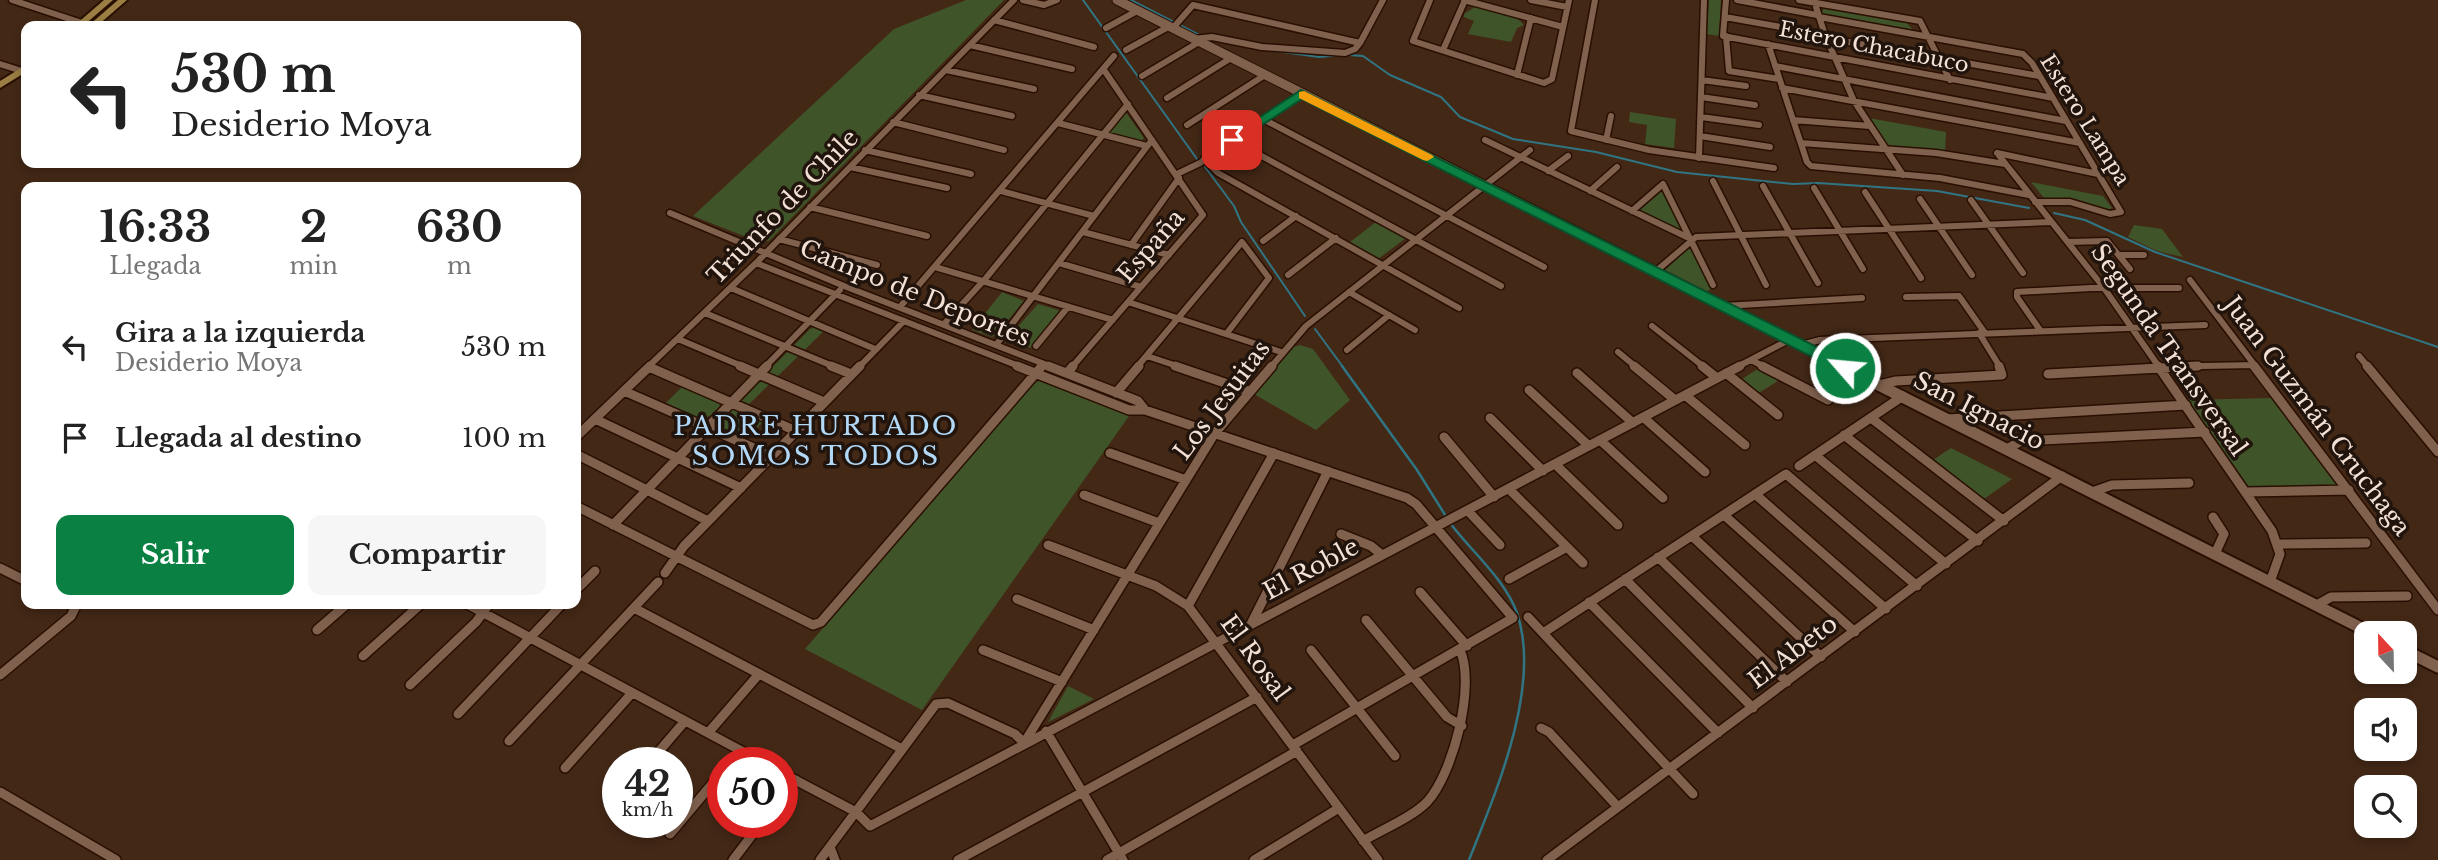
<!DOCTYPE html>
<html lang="es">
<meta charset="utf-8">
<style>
body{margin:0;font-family:"Libre Baskerville",serif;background:#f6f6f6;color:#222;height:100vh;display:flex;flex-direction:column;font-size:26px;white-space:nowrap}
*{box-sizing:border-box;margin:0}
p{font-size:23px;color:#767676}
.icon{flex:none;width:38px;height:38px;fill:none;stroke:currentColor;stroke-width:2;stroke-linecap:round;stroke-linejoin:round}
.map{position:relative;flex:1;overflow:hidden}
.drawer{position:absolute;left:21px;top:182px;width:560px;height:427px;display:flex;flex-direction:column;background:#fff;border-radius:14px;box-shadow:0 4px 10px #0003}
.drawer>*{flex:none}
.top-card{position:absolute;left:21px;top:21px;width:560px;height:147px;border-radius:14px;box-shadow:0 4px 10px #0003;background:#fff;color:#222;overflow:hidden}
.needle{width:46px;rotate:338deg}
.tools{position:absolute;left:2354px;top:621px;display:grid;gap:14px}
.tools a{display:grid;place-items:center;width:63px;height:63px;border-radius:14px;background:#fff;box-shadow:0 4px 10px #0003;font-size:35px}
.speed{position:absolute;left:602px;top:747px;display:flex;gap:14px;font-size:35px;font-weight:700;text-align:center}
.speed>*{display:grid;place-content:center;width:91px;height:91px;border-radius:50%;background:#fff;box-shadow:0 4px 10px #0003;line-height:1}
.speed small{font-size:18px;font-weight:400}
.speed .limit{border:10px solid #d22;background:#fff;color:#111}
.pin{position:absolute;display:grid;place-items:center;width:60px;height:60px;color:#fff;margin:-30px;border-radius:14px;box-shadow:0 4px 10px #0006}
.me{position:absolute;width:77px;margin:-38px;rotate:297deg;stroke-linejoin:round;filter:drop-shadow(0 0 5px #0008)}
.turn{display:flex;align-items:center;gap:24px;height:147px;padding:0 35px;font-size:32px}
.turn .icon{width:91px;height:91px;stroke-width:2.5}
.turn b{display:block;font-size:49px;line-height:60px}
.eta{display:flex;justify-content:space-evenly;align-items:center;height:119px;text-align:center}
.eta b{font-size:42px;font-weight:700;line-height:49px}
.action{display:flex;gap:14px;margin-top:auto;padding:14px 35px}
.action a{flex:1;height:80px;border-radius:14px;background:#0b8043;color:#fff;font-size:28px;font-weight:700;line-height:80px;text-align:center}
.action a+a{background:#f6f6f6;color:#222}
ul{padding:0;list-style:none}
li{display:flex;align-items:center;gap:21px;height:91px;padding:0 35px}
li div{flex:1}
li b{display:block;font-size:26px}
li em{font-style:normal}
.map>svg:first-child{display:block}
.green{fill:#405429}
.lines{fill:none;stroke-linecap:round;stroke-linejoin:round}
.stream-far1{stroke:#307584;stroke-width:2}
.stream{stroke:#307584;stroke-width:2.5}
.street-far1-casing{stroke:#290f01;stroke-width:9}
.street-casing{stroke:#290f01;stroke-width:12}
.secondary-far1-casing{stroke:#290f01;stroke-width:11}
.secondary-casing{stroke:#290f01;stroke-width:15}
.primary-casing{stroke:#290f01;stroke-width:4}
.street-far1{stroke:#80614e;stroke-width:6}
.street{stroke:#80614e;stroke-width:9}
.secondary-far1{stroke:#80614e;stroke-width:9}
.secondary{stroke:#80614e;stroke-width:11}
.primary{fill:#9a7e43;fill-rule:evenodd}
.route{fill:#0b8043;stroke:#07532c;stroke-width:2}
.slow{fill:#f59e0b}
.labels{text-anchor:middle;stroke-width:7;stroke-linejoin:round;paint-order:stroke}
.far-street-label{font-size:21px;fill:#f3e1d6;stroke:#21140d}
.street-label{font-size:24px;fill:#f3e1d6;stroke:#21140d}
.neighbourhood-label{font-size:26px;letter-spacing:2px;fill:#b2d8f7;stroke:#21140d}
</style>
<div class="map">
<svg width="2438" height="860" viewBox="0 0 2438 860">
<rect width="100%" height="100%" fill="#432816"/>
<!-- green -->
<path class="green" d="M966 0H1004L769 241 759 242 693 216 894 29Z
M1709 0H1721L1719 36 1707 34Z
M1476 6 1517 18 1524 25 1517 28 1511 42 1468 34 1474 21 1464 17V14Z
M1824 8 1907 23 1913 30 1823 15 1821 14Z
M1125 111 1144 138 1140 142 1107 133Z
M1630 112 1676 119 1674 148 1645 144 1647 125 1629 122Z
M1869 118 1946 132 1945 151 1892 146 1887 144Z
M2031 182 2103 196 2112 208 2107 210 2075 199 2044 198Z
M1664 189 1685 236 1637 212Z
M1376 222 1406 238 1378 259 1350 242Z
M2134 225 2162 229 2183 257 2157 251 2128 237Z
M1690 247 1714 285 1705 294 1663 272Z
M1002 292 1024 301 996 335 992 337 972 330Z
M1038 304 1061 311 1030 348 1007 339Z
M815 327 824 331 741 412 763 422 746 439 718 426 717 423 810 329Z
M1300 345 1313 349 1350 400 1316 430 1254 394 1293 347Z
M1759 368 1778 381 1757 394 1739 381Z
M1039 381 1129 416 922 710 805 649 1035 382Z
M683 386 719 403 720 408C700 428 689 414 666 403Z
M2273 398 2338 485 2249 487 2188 400Z
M1951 448 2012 479 1984 499 1933 460Z
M1068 686 1094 699 1048 722Z"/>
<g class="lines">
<!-- stream-far1 -->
<path class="stream-far1" d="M1083 0 1197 159
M1131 0 1201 36
M1207 39 1221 42
M1276 51 1319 57 1342 55
M1349 55 1363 56 1390 75 1441 97 1460 117 1513 139 1596 152 1677 172 1793 184 1818 183 1937 191 2029 208
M1205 167 1234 206 1241 222 1305 316
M2054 213 2085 220 2155 252 2438 347
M1315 329 1343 367"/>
<!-- stream -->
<path class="stream" d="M1342 366 1417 470 1447 518
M1450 523C1471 551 1505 579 1517 613 1542 686 1496 792 1469 860"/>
<defs>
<path id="street-far1" d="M12 0 82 23
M1023 0 1044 5 1057 0
M1430 0 1413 41 1544 83 1552 79 1569 0
M1464 0 1563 27
M1531 0 1567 7
M1595 0 1571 131 1649 150 1774 168
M1726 0 1723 36 2053 98
M1737 0 1817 15
M1799 0 1920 21 1950 80
M1816 7 1825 35 1854 101 1903 175
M1725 17 1825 35
M1819 17 2023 54 2032 63 2121 212 2110 214 2070 202H2035
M994 20 1094 47
M1106 28 1137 11
M1172 29 1193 5 1360 43
M1726 36 1729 71 1779 79
M1826 38 2039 76
M1193 39 1212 37 1262 47 1345 53 1355 49 1360 43 1383 0
M1768 44 1807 162 1811 166 1940 178 2029 195
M970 45 1072 69
M1126 50 1168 27
M1443 50 1465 0
M0 64 22 71
M1775 66 2066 121
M946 70 1034 89
M1517 75 1531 18
M1142 76 1199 42
M1702 80 1746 86
M1782 88 2080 143
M919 95 1012 116
M1701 97 1755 105
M1167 98 1231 58
M1701 117 1759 125
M1263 119 1544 267
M1793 120 1870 126
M893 122 1004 150
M1058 123 1147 146
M1187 125 1265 75
M1700 136 1770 147
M1232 140 1501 286
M1485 140 1691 239
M1606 140 1611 116
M1801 143 1936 153 2005 164
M865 150 971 174
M1997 153 2104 288 2159 367
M1997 153 2098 174
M1699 158 1704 0
M1204 159 1218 173 1459 308
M850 167 947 188
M1548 171 1568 156
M1177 174 1200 163 1301 94
M1713 181 1766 285
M1763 186 1818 283
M1814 188 1863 269
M1001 191 1094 216
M1590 191 1617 167
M1865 192 1921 278
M1920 199 1972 275
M1971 200 2023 273
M810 207 927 236
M1632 211 1663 184 1713 285
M670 213 844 286 1052 367
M1083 232 1169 255
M779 239 877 265
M1263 241 1296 216
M2068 242 2107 241 2130 269
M1131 245 1179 178
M2119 255H2144
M756 263 1021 367
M1059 263 1141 287
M935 267 1113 320
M1655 272 1696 237 2051 222
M1288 275 1336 238
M2190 280 2256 367
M731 288 875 349
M1349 292 1415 330
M1906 297 1959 296 1985 333
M1128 302 1281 352
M1723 306 1862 298
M900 307 1114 56
M705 313 835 367
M944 324 986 278 1128 104
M1652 326 1704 367
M2040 330 2017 297V292L2091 288H2179
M1979 333 2000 367
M678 339 744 367
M996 345 1152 140
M1801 345 1820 340 2205 325
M1036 346 1068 307
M1347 350 1389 315
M1618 352 1636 367
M1147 356 1180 367
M2359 356 2368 367
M1751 360 1765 367
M648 367 756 263 1014 0
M765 367 840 290
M859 367 904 321
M1040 367 1043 364
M1072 367 1203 215 1104 70
M1137 367 1242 242 1269 278 1227 333
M1271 367 1306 326 1530 150
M1737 367 1789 340
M2149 367 2254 365"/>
<path id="street" d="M740 366 824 402
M831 366 851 374
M1017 366 1129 410H1145L1407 498 1416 504 1513 618 1293 745
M1048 366 1138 401 1145 410
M1175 366 1248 391
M1634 366 1675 400
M1702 366 1717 378
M1762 366 1828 400
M2158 366 2272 531 2280 554 2270 582
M2254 366 2438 610
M2367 366 2438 452
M649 367 796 431
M1067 373 1073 366
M1577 373 1633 423
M1726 373 1778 415
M2048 374 2198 366
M1879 385 1896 381 2002 375 1999 366
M1529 390 1589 446
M624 391 772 456
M1116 393 1139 366
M1685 395 1745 445
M1643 417 1705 472
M1490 418 1543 471
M1871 418 2004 521
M595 419 741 488
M1948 419 2186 405
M1844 435 1978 541
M576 437 650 366
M1444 437 1494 497
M1600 440 1663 498
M2007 449 2021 441 2205 432
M1110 453 1186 480
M576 454 708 521
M1815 455 1946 564
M1555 464 1618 525
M1799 466 1903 396
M1509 489 1583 563
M2092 492 2112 485 2189 483
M2246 492 2349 490
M1755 494 1886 609
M1084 495 1159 523
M576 506 813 625 821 622 1042 366
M1468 511 1500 545
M1724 515 1855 632
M2213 517 2224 534 2215 554
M613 525 767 366
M1341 534 1371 546 1382 555
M1692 536 1821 657
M2279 544 2366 543
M1048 545 1156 586 1188 606 1378 860
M1658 557 1787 682
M0 568 26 581
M665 573 684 546 860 366
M1509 579 1567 547
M1625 579 1753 708
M576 590 595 571
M1420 592 1467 646
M1017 599 1094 630
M1589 602 1718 733
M467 604 764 763
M2317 605 2331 597 2407 596
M1188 606 1274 453
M634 608 902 749
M1528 617 1693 794
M1366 620 1447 717 1462 726
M1251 624 1328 471
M317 630 347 604
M1543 633 1786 474 1917 586
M983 650 1062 682
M1311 650 1395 756
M363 656 421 604
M0 675 71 616 75 608 69 604
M410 685 476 622 489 604
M458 714 562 604
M1541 728 1549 732 1618 807
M1046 731 1123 860
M708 733 759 674
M509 741 658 582
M649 763 685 721
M730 763 740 750
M565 768 632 693
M782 773 856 812 870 826 1740 366
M0 792 116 860
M782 797 796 780
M670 834 723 771
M1363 841C1383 829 1411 818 1427 802 1453 774 1476 685 1460 650
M830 847 835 860
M733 860 762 822
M820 860 936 704 948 703 1015 734 1024 743 1215 433 1272 366
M958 860 1257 697
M1107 860 1297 751
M1254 860 1339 808
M1547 860 2062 476"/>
<path id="secondary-far1" d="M1117 0 1845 367"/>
<path id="secondary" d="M1841 366 2373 634
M2404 650 2438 667"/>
<path id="primary" d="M104 0H113L83 26H74Z
M118 0H127L97 26H88Z
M26 65V72L0 88V81Z"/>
</defs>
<!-- street-far1 casing -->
<use href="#street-far1" class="street-far1-casing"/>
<!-- street casing -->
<use href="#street" class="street-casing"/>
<!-- secondary-far1 casing -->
<use href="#secondary-far1" class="secondary-far1-casing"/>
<!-- secondary casing -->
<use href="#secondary" class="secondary-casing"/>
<!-- primary casing -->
<use href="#primary" class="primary-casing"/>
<!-- street-far1 -->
<use href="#street-far1" class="street-far1"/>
<!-- street -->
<use href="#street" class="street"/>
<!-- secondary-far1 -->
<use href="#secondary-far1" class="secondary-far1"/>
<!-- secondary -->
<use href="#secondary" class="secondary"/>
<!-- primary -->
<use href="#primary" class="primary"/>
</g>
<!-- route -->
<path class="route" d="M1301 90 1851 364 1853 368 1845 373 1840 371 1302 99 1236 142H1227L1225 140Z"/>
<!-- slow -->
<path class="slow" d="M1304 91 1432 155 1434 157 1427 161 1423 160 1299 98V92Z"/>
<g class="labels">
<!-- far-street labels -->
<g class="far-street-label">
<text transform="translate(1874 47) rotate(11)" y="7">Estero Chacabuco</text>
<text transform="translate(2085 120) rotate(58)" y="7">Estero Lampa</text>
</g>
<!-- street labels -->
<g class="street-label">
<text transform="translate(783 207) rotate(-46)" y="8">Triunfo de Chile</text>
<text transform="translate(1151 246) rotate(-49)" y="8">España</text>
<text transform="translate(915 293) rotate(22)" y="8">Campo de Deportes</text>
<text transform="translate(2169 350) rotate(55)" y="8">Segunda Transversal</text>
<text transform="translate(1222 400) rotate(-53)" y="8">Los Jesuitas</text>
<text transform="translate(1979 411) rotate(27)" y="8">San Ignacio</text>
<text transform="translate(2317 416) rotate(53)" y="8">Juan Guzmán Cruchaga</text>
<text transform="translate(1311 569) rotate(-28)" y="8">El Roble</text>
<text transform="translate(1793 652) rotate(-37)" y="8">El Abeto</text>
<text transform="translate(1255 658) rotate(54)" y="8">El Rosal</text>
</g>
<!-- neighbourhood labels -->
<g class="neighbourhood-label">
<text x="816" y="435">PADRE HURTADO<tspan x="816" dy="30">SOMOS TODOS</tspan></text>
</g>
</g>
</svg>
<div class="tools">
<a><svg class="needle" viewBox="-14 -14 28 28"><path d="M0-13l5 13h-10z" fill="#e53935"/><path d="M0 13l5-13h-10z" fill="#767676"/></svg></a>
<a><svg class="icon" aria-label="sound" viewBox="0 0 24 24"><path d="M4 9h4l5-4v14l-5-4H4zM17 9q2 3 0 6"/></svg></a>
<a><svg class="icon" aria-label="search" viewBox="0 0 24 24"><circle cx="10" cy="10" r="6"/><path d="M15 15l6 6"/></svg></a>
</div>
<div class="speed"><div>42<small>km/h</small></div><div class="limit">50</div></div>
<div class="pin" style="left:1232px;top:140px;background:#d93025"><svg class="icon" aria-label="arrive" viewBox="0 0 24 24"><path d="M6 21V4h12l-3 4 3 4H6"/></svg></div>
<svg class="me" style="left:1845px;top:368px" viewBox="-20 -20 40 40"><circle r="17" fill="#0b8043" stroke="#fff" stroke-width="3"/><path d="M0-11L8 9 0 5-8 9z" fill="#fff"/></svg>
<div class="top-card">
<div class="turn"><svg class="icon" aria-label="left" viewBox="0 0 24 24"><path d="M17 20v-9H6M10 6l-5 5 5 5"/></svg><div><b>530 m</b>Desiderio Moya</div></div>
</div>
<section class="drawer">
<div class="eta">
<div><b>16:33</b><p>Llegada</p></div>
<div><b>2</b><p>min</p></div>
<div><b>630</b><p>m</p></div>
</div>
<ul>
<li><svg class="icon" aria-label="left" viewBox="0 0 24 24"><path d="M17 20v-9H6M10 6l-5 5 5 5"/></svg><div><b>Gira a la izquierda</b><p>Desiderio Moya</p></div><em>530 m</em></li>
<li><svg class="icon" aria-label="arrive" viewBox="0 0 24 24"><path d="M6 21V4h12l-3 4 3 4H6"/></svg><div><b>Llegada al destino</b></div><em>100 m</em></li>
</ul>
<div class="action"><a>Salir</a><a>Compartir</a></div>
</section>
</div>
